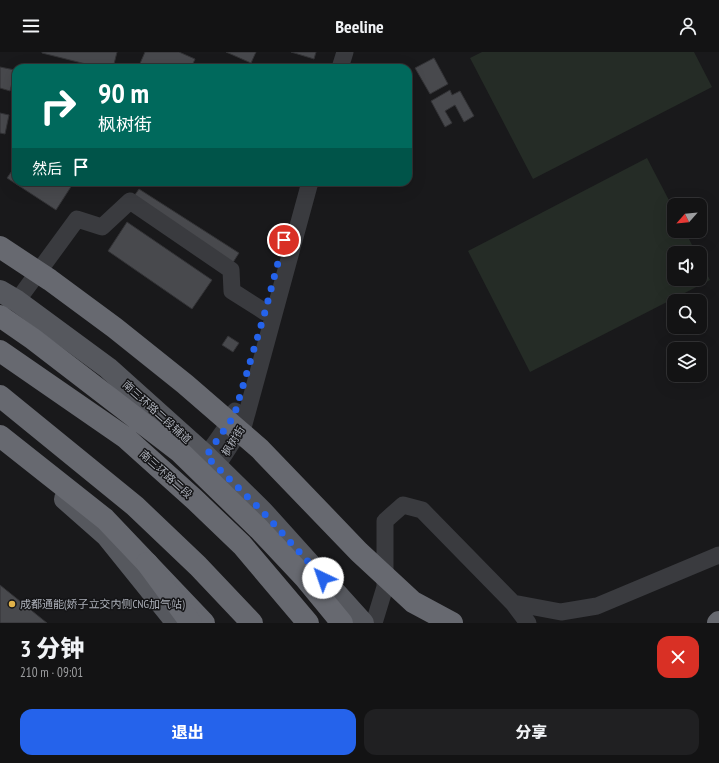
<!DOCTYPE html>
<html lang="zh">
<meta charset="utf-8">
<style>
body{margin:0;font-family:"PT Sans Narrow","Noto Sans SC",sans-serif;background:#202022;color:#f1f3f6;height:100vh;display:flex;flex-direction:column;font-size:15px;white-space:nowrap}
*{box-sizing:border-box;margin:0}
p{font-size:13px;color:#9d9ea0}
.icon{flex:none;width:22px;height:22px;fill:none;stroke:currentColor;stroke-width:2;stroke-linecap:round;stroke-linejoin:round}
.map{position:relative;height:571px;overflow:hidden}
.sheet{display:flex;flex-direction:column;background:#131314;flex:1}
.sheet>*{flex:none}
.guide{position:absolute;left:12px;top:12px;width:400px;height:122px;border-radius:12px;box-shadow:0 4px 16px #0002,0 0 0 1px #323234;background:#00695c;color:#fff;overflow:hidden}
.needle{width:26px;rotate:243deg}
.controls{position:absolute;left:667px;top:146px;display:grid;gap:8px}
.controls a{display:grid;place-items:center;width:40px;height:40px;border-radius:8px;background:#131314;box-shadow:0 4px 16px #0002,0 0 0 1px #323234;font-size:20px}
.pin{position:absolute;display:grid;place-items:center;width:34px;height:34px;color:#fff;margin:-17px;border:2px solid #fff;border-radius:50%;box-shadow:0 1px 4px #0007}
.me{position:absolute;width:44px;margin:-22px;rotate:318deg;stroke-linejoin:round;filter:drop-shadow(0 0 3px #0008)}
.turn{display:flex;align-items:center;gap:14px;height:84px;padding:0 20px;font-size:18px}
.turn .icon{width:52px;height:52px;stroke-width:2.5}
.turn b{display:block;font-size:28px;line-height:34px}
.then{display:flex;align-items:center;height:38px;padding:0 20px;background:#0003;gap:8px;font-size:15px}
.round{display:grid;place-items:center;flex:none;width:42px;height:42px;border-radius:12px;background:#202022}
.headline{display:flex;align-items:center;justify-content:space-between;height:68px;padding:0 20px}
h1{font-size:24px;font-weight:800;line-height:30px}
.button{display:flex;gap:8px;margin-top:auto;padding:8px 20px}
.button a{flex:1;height:46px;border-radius:12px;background:#2563eb;color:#fff;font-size:16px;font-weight:800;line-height:46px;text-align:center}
.button a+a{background:#202022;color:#f1f3f6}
header{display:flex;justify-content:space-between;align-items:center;height:52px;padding:0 20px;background:#131314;font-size:18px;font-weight:800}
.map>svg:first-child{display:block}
.green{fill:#252c26}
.building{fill:#48494d;stroke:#333336}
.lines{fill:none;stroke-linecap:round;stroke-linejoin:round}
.minor{stroke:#3a3b3f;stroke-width:17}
.major{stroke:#56585e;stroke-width:22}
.highway{stroke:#676970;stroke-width:22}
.highway-bridge{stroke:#676970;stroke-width:22}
.route{stroke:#2563eb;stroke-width:7;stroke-dasharray:0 12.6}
.poi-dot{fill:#e1b24a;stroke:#141416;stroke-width:1.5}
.labels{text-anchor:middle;stroke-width:3;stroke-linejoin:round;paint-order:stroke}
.street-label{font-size:11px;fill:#acb0b9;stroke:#141416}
.poi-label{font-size:11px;fill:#acb0b9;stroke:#141416;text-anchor:start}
</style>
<header><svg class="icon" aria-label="menu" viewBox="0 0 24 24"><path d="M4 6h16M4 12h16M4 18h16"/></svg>Beeline<svg class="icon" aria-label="person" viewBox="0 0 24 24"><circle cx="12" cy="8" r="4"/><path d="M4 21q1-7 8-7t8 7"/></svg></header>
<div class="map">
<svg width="719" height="571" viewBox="0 0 719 571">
<rect width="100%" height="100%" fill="#19191b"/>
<!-- green -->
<path class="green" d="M482 0H694L712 35 533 127 470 6Z
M647 106 674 158V179H685L696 201H674V227H700V209L710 228 530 320 468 199Z"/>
<!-- building -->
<path class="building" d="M42 0H117L113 16H102L42 1Z
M145 0H179L195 7 191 16H138Z
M226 0H256L251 11Z
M291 0H316L314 7Z
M434 6 448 32 430 42 415 16Z
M0 15 15 18 10 39 0 36Z
M450 38 452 43 460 39 474 64 464 70 455 53 445 59 452 71 445 75 431 49Z
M0 61 9 63 5 82 0 81Z
M16 113V130H74L56 158 7 126Z
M139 137 239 201 232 212 132 147Z
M127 170 212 228 192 257 108 199Z
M228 284 239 291 233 300 222 293Z
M0 533 47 571H0Z"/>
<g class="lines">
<!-- minor -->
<path class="minor" d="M340 16 345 0
M17 249 77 167 102 175 130 149 231 218 232 239 265 260
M206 404 234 364 235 359
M217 414 244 372 310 130
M513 551 528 571
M374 571 385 535V469L403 453 422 458 513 551 561 560 597 554 714 505 719 503"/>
<!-- major -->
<path class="major" d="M0 239 17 249 108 316 206 404 262 459 363 571
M65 447 107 484 177 571"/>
<!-- highway -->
<path class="highway" d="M0 264 33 287 180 400 259 477 305 526 342 571
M0 299 126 386 194 447 242 493 308 571
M0 344 135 454 198 514 252 571
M0 384 105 467 204 571
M718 571 719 570"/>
<!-- highway-bridge -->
<path class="highway-bridge" d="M0 195 50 228 115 276 185 332 260 397 359 500 413 550 452 571
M147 511 191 571"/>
</g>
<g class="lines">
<!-- route -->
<path class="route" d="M284 188 265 260 234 364 206 404 262 459 323 526"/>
</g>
<!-- markers -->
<circle class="poi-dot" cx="12" cy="552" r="4"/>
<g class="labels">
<!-- street labels -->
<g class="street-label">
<text transform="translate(157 360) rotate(42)" y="4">南三环路二段辅道</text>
<text transform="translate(233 389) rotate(-58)" y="4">枫树街</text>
<text transform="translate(166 422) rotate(42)" y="4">南三环路二段</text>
</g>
<!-- poi labels -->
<g class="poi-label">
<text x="20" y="556">成都通能(娇子立交内侧CNG加气站)</text>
</g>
</g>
</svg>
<div class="controls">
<a><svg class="needle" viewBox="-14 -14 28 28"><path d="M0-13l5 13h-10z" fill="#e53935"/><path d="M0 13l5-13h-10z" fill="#9d9ea0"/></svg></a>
<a><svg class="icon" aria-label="sound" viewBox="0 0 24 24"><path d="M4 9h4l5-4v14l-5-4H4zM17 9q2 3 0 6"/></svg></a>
<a><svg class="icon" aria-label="search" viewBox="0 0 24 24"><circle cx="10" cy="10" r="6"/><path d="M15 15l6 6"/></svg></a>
<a><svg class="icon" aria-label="layers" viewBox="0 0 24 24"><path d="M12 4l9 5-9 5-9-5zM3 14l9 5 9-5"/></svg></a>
</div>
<div class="pin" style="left:284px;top:188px;background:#d93025"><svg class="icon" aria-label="arrive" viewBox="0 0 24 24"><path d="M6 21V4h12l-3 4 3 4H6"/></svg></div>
<svg class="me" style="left:323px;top:526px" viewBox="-20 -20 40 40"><circle r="19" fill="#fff"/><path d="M0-13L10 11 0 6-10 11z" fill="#2563eb"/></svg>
<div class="guide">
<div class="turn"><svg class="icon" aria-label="right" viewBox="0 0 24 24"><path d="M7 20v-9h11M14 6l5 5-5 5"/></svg><div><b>90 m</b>枫树街</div></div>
<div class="then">然后<svg class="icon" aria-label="arrive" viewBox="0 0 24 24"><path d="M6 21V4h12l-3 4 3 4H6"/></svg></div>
</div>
</div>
<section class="sheet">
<div class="headline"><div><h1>3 分钟</h1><p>210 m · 09:01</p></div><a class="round" style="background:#d93025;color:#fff"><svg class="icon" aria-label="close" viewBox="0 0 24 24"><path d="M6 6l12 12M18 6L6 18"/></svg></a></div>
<div class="button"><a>退出</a><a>分享</a></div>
</section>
